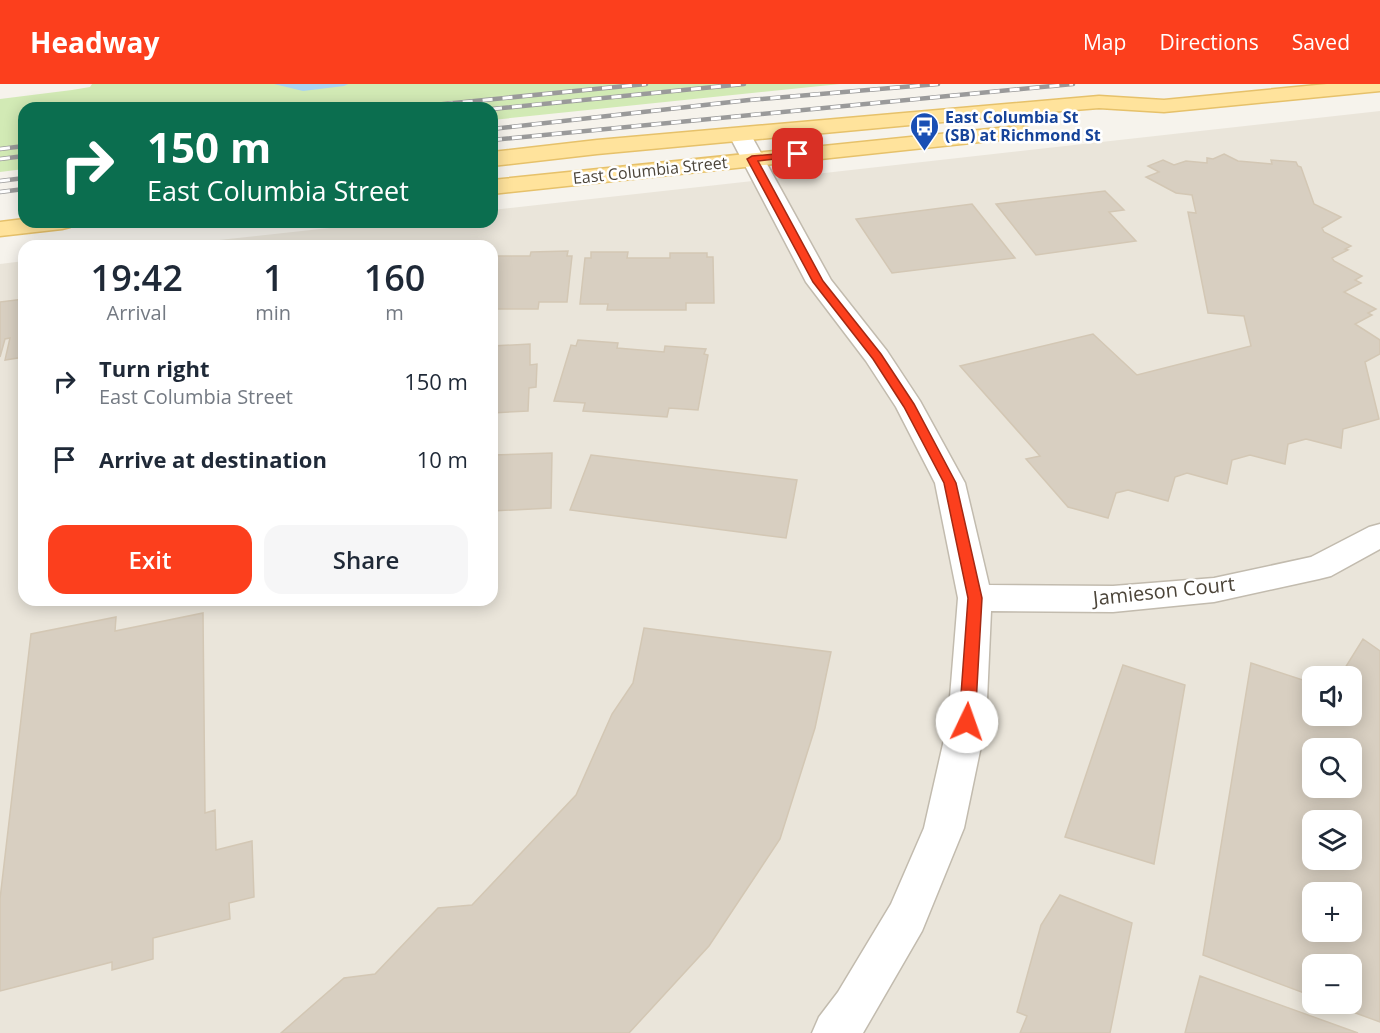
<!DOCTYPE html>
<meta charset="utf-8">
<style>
body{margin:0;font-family:"Open Sans",sans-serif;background:#f6f6f7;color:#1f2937;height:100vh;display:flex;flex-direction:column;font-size:22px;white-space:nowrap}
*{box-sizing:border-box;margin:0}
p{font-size:20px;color:#747a83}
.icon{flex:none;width:33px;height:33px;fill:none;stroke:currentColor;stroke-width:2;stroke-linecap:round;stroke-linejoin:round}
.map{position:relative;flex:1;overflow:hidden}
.details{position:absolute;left:18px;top:156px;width:480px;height:366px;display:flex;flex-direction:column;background:#fff;border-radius:18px;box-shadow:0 3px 15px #0003}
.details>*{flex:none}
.hud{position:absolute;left:18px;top:18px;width:480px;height:126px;border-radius:18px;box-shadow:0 3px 15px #0003;background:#0b6e4f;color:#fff;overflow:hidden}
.controls{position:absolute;left:1302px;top:582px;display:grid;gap:12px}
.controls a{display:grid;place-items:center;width:60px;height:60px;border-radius:12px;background:#fff;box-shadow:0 3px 15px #0003;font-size:30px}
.pin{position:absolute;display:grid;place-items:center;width:51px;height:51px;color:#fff;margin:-26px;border-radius:12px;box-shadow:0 3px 9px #0006}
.me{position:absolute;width:66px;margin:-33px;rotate:3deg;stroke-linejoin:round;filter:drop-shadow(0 0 4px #0008)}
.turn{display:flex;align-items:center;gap:21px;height:126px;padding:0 30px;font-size:27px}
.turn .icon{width:78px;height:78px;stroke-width:2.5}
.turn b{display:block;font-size:42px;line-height:51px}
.eta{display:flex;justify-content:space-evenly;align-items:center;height:102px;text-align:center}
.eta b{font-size:36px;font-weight:600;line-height:42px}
.primary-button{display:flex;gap:12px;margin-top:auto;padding:12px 30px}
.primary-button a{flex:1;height:69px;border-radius:18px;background:#fc3f1d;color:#fff;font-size:24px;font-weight:600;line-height:69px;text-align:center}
.primary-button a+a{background:#f6f6f7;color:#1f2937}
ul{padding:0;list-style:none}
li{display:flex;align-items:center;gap:18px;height:78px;padding:0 30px}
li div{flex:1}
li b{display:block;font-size:22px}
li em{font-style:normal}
header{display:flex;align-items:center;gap:36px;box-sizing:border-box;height:84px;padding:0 30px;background:#fc3f1d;color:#fff}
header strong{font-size:28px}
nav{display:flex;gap:33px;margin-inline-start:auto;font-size:21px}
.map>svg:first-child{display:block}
.residential{fill:#eae5da;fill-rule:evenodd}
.green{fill:#d2eab5}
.pier{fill:#f6f3ec}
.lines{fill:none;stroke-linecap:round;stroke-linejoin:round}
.stream{fill:#a9d4f2;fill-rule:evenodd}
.building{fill:#d8cfc1;stroke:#d3c7b4;stroke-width:1.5;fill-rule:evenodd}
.minor-casing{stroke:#c2bbae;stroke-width:3}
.major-casing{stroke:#e6c16a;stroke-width:3}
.minor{fill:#fff;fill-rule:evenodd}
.major{fill:#ffe39c;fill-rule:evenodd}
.rail-casing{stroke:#9a9a9a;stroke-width:4.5}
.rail{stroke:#fff;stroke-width:3;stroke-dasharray:10;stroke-linecap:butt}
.route{fill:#fc3f1d;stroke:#a42913;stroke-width:1.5}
.labels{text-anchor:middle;stroke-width:5;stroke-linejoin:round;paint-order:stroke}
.far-transit-label{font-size:16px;font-weight:bold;fill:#164399;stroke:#fff;text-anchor:start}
.far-street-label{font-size:16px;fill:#4b4439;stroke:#fff}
.street-label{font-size:20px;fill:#4b4439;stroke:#fff}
</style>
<header>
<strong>Headway</strong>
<nav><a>Map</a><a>Directions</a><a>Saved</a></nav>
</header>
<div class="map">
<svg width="1380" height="949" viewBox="0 0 1380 949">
<rect width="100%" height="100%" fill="#f6f3ec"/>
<!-- residential -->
<path class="residential" d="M1380 27V949H0V180L24 177V516H492V162H164L384 138H492V126ZM1312 592H1352V632H1312ZM1312 664H1352V704H1312ZM1312 736H1352V776H1312ZM1312 808H1352V848H1312ZM1312 880H1352V920H1312Z"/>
<!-- green -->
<path class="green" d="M89 0H840L492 36V24H24V85L0 88V12Z"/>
<!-- pier -->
<path class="pier" d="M37 0H92L90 3 72 6 0 15V4Z"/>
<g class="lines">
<!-- stream -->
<path class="stream" d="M274 0H348L344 2 303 7Z"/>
</g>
<!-- building -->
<path class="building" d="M1224 70 1238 77 1272 80 1271 76 1296 78 1298 82 1301 83 1314 120 1341 133 1322 144 1324 148 1351 162 1345 165 1348 166 1332 174 1334 177 1362 192 1355 196 1361 199 1344 208 1376 225 1368 229 1372 231 1355 240 1380 256V270L1365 278 1379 335 1343 345 1341 364 1306 355 1288 360 1285 380 1250 371 1232 376 1227 400 1187 389 1175 393 1168 417 1128 406 1116 409 1108 434 1068 423 1026 375 1040 372 960 282 1093 250 1137 291 1251 262 1244 232 1208 229 1188 128 1196 129 1192 111 1176 109 1146 93 1159 88 1148 82 1163 76 1174 81 1186 77 1207 79V74L1213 75Z
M1105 107 1124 126 1109 128 1136 157 1036 171 996 120Z
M972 120 1015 174 892 189 856 135Z
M568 167 567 172H572L567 218H539L538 225H492V172H530L531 168Z
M591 168H628L627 174H670V169H707V173H713L714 219H686V226H607L608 220H580L585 174H591Z
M24 215V273L5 276 10 254 5 255 0 273V218Z
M578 256 618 259 617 264 664 268 665 262 706 265 704 270 708 271 698 326 669 324 667 333 583 327 585 319 554 317 571 261 576 262Z
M530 260V281L537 280 536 303 529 304 528 327 492 329V262Z
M552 369 551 424 492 427V371Z
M591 371 797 396 786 454 570 426Z
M203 529 205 729 215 726 216 766 252 757 254 813 229 819 230 835 153 854V875L112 886V878L0 907V815L31 550 116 533 115 547Z
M644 544 831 568 815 644 780 755 709 862 629 949H281L344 894 375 890 438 824 472 821 576 711 612 630 633 599Z
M1363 555 1380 567V938L1331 920H1352V880H1312V912L1203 871 1251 579 1312 599V632H1352V592H1340ZM1312 664H1352V704H1312ZM1312 736H1352V776H1312ZM1312 808H1352V848H1312Z
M1123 581 1185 601 1154 780 1065 753Z
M1060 811 1132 839 1110 949H1020L1027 932 1017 928 1041 841Z
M1200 892 1358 949H1185Z"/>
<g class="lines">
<defs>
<path id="minor" d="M740 44 748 46 751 51 831 196 887 267 920 317 965 399 989 501 1113 502 1214 494 1311 473 1369 443 1380 440V465L1331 492 1319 495 1214 518 1113 528 991 527 986 638 964 744 922 847 863 949H812L819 933 838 908 891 820 924 744 948 638 958 514 935 399 896 323 866 277 806 198 729 51 732 46Z"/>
<path id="major" d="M1327 0H1380V7L1164 28 1099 24 1062 27 597 70 492 82V68L597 56 1099 12 1164 16Z
M1019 42 1027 43 1030 48 1027 53 492 110V96Z
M24 135V138H74L70 143 62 145 0 152V138Z"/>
</defs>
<!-- minor casing -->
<use href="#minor" class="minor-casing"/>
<!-- major casing -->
<use href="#major" class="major-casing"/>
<!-- minor -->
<use href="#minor" class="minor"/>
<!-- major -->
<use href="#major" class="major"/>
<defs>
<path id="rail" d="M403 24 646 0
M492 25 744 0
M492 45 749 16 938 0
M492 56 1073 0
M0 65 24 62
M0 75 24 72
M0 97 24 94
M0 108 24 105"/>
</defs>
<!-- rail casing -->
<use href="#rail" class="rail-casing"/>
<!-- rail -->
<use href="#rail" class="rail"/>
</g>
<!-- route -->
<path class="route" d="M798 68 802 70 801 72 758 77 823 197 881 270 914 320 956 399 982 514 975 638 973 643 967 644 962 643 959 638 968 514 944 399 904 323 873 275 813 198 747 75 752 72Z"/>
<!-- icons -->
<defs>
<symbol id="bus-pin" viewBox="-11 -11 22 30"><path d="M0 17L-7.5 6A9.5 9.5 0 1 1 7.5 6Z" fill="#1a4fb4" stroke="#fff"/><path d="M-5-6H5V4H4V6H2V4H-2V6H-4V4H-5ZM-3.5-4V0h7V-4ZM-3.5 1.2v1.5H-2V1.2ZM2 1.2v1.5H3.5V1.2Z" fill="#fff"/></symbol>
</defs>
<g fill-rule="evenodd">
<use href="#bus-pin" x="908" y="26" width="33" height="45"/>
</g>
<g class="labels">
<!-- far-transit labels -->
<g class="far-transit-label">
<text x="945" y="39">East Columbia St<tspan x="945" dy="18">(SB) at Richmond St</tspan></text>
</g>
<!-- far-street labels -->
<g class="far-street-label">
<text transform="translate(650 86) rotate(-6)" y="6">East Columbia Street</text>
</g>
<!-- street labels -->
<g class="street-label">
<text transform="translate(1164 507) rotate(-6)" y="7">Jamieson Court</text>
</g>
</g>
</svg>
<div class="controls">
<a><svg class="icon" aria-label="sound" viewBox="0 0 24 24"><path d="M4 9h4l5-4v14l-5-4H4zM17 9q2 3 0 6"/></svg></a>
<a><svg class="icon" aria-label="search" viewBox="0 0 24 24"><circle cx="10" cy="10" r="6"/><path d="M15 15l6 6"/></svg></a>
<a><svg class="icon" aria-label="layers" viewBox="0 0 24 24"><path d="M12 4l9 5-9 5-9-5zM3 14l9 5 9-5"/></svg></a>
<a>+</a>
<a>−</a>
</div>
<div class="pin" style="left:798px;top:70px;background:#d93025"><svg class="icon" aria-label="arrive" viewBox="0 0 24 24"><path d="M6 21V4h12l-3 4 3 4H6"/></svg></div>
<svg class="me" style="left:967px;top:638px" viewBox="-20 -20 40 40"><circle r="19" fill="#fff"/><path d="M0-13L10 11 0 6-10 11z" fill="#fc3f1d"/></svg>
<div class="hud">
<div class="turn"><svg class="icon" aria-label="right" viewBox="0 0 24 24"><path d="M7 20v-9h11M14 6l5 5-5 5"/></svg><div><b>150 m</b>East Columbia Street</div></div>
</div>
<section class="details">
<div class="eta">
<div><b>19:42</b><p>Arrival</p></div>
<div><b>1</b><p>min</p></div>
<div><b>160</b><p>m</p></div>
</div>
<ul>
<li><svg class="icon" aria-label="right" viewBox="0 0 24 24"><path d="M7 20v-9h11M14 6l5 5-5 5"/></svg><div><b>Turn right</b><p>East Columbia Street</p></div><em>150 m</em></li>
<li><svg class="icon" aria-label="arrive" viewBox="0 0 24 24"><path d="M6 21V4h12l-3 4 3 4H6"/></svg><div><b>Arrive at destination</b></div><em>10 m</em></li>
</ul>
<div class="primary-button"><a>Exit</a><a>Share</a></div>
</section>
</div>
